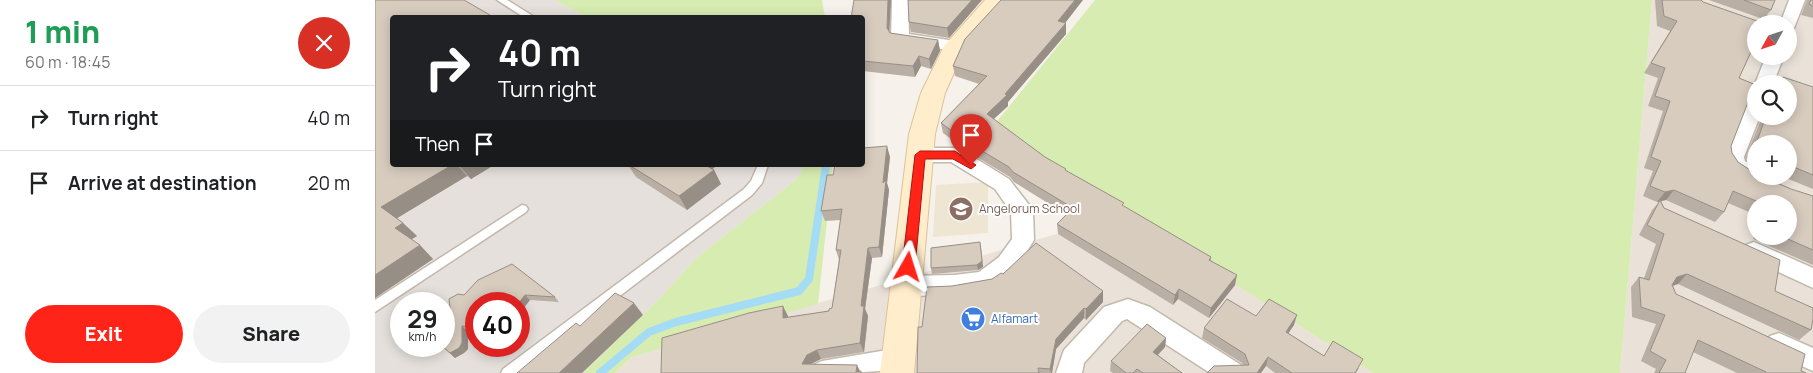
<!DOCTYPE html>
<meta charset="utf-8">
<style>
body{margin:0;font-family:Manrope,sans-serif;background:#f2f2f2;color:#202124;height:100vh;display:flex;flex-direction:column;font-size:19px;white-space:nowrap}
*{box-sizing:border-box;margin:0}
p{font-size:16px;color:#757577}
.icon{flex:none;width:28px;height:28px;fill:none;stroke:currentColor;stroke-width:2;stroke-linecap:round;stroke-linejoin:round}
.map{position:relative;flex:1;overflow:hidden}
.drawer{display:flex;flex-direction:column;background:#fff;width:375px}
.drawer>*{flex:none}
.hud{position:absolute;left:15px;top:15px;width:475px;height:152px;border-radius:5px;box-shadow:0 2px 12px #0003;background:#202124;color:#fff;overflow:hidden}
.needle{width:32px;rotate:230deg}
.buttons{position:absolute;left:1372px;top:15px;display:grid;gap:10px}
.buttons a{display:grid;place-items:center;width:50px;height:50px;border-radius:50%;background:#fff;box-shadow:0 2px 12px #0003;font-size:25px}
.speed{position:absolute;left:15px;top:292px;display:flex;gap:10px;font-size:25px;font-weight:700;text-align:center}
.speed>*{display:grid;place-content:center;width:65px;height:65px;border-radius:50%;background:#fff;box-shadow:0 2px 12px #0003;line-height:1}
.speed small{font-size:12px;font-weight:400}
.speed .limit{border:8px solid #d22;background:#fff;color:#111}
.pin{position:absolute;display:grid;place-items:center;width:42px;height:42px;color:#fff;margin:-51px -21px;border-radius:50% 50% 50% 0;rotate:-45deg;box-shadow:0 0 5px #0007}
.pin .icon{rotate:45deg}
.me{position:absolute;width:55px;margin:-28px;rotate:6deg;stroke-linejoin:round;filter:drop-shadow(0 0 4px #0008)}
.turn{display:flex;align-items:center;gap:18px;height:105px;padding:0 25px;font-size:22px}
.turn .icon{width:65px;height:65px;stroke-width:2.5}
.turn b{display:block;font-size:35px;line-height:42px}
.then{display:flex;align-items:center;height:48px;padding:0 25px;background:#0003;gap:10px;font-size:19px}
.round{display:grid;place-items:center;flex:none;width:52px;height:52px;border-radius:26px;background:#f2f2f2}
.summary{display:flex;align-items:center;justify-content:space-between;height:85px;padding:0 25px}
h1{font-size:30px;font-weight:800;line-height:38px;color:#1e9e55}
.primary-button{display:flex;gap:10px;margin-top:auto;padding:10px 25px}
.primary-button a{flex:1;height:58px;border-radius:30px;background:#ff2318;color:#fff;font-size:20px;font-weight:800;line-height:58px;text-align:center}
.primary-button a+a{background:#f2f2f2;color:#202124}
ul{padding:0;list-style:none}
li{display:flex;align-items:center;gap:15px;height:65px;padding:0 25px;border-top:1px solid #e0e0e0}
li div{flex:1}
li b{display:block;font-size:19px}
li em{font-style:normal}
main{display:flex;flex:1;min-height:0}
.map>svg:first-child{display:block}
.residential{fill:#eae2d8;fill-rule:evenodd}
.industrial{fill:#e5e0db;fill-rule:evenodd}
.education{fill:#efe5d3}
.green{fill:#d7ecb1}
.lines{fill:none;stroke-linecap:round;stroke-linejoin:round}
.stream{stroke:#a4dcf5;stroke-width:8}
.lane-casing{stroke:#c2b8ac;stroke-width:3}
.street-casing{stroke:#c2b8ac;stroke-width:3}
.secondary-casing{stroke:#dbc39a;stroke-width:2}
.lane{fill:#fff;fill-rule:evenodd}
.street{fill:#fff;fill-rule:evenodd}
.secondary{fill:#ffedcb;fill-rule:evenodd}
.wall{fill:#baafa4}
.shaded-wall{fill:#978f86}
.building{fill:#d8ccbf;stroke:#978f86}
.route{fill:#ff2318;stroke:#a61710}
.labels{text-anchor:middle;stroke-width:4;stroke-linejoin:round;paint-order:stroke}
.education-label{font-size:12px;fill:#785e54;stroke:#fff;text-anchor:start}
.shop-label{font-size:12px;fill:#366cbe;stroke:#fff;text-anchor:start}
</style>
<main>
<section class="drawer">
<div class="summary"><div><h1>1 min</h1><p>60 m · 18:45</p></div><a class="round" style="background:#d93025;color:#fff"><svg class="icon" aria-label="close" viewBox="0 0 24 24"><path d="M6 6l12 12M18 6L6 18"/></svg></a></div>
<ul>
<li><svg class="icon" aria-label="right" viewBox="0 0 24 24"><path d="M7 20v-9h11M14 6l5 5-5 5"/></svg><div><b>Turn right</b></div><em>40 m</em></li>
<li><svg class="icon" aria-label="arrive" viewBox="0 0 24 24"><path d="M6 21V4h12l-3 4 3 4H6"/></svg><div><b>Arrive at destination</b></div><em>20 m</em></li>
</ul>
<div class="primary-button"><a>Exit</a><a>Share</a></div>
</section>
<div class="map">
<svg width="1438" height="373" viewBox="0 0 1438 373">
<rect width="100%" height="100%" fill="#f6f1ea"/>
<!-- residential -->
<path class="residential" d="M1277 0H1438V373H1245ZM1381 24H1414V56H1381ZM1381 84H1414V116H1381ZM1381 144H1414V176H1381ZM1381 204H1414V236H1381Z
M751 214 998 373H240L257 357Z"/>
<!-- industrial -->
<path class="industrial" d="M0 0H179L212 17 18 18V165L429 166 424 176 413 186 321 258 285 298 208 373H0ZM26 304H69V346H26ZM101 304H144V346H101Z"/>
<!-- education -->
<path class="education" d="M613 182V233L558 237 561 185Z"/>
<!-- green -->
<path class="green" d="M179 0H447L450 17H212Z
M720 0H1277L1245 373H998L751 214 620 124Z
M429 165H458L443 304 257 357 240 373H208L285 298 321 258 413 186 424 176Z"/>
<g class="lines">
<!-- stream -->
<path class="stream" d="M225 373 274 332 301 322 424 291 434 279 451 165"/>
<defs>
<path id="lane" d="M122 0H132L161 18H150Z
M383 165H393L387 183 377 195 144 373H126L128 369 369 189 376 181Z
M147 205 151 206 153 209 151 212 0 312V300Z"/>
<path id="street" d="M517 0H533L534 34 580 41 586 42 589 46 586 50 580 51 519 42 516 38Z
M1414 0H1430L1419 28 1414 29V24H1405Z
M1391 56H1409L1398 84H1381V86L1380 84Z
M1381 97V116H1385L1369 157 1370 161 1381 167V176H1388L1385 180 1378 183 1354 170 1349 157 1371 103 1374 99Z
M545 148H580L587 150 634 179 658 210 659 240 640 271 618 288 579 295 531 296 523 293 519 286 523 279 531 276 579 275 604 272 624 257 637 239 636 212 620 189 576 162H545L538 160 535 155 538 150Z
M1379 242 1438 268V288L1371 257 1368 251 1371 245Z
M753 299 775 307 866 365 870 373H835L752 319 747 321 709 363 707 373H681L689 350 729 307Z
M1404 333 1438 348V371L1395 352 1391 344 1395 336Z
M524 348 533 351 537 359 533 367C503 373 466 373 434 373L438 365 447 361Z"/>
<path id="secondary" d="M610 0H633L590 48 570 93 560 134 539 373H505L534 134 546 93 569 46Z"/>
</defs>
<!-- lane casing -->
<use href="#lane" class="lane-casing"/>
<!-- street casing -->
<use href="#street" class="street-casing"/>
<!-- secondary casing -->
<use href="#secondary" class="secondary-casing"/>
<!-- lane -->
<use href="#lane" class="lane"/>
<!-- street -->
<use href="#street" class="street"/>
<!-- secondary -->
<use href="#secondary" class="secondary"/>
</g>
<!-- wall -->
<path class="wall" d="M0 0 18 165H119L96 179 92 176 22 218 28 223 42 236 36 239 58 259 0 298Z
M479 0H516L514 32 515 33 563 40 565 51 556 69 546 66 540 77 488 71V18Z
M533 0H607L574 38 536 32 534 22Z
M1280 0H1326L1328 2 1382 21H1386L1388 19 1334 0H1400L1396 10 1391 16H1393L1364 78 1381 85V90L1375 97 1356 146 1357 153 1363 162 1380 173 1416 189 1438 196V265L1378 239 1381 228V236H1414V204H1381V215L1353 203 1349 212 1340 222 1291 200 1286 201 1289 208 1400 291 1436 330 1424 340 1303 284 1298 286 1301 294 1431 373H1362L1318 352 1310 373H1279L1281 369 1266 361 1281 324 1257 317 1256 287 1264 277 1269 278 1281 244 1264 235 1277 210 1284 202H1282L1268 196 1278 171 1269 168 1288 111 1273 106 1283 78 1269 73 1295 31 1282 26Z
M1432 0H1438V18L1426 15Z
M690 23 691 34 633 102V106L619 119 670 157 691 171 749 207 836 257V260L860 285 834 318 803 299 798 305 683 234 682 224 692 215 639 182 635 177 595 153 568 133 566 123 604 84 580 76 578 66Z
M1408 77 1438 87V189L1406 176H1414V144H1381V167L1372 160 1371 157 1387 117 1386 116H1414V84H1402Z
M515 157 512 183 514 190 507 257 497 258 490 309 493 316 489 352 446 359 286 373 413 316V317L454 311 457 308 464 260 461 250 466 220 450 221 446 211 458 175Z
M253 165H340V167L337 169 339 170 346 184 312 210 261 177Z
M606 248 608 267 603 270 557 274 556 268Z
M628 274 728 291V302L711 320 709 318 681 349 677 373H542L547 327 577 286 617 279Z
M103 280 180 297 184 302 155 300 144 314V304H101V333L93 332V349L89 353 80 358 67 346 76 315Z
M881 316 919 325 913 333 949 356 984 368 981 373H900L891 366 868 365 867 363 827 338 829 328Z
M791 338 790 347 783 355 807 373H738L735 371 736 361Z"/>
<!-- shaded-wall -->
<path class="shaded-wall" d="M513 0H516L514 38 512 28Z
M597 0H607L574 38 572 28Z
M700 0H708L684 31 683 21Z
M691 23V34L633 102V106L613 124 612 114 630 94Z
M563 40 565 51 556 69 554 59Z
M544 56 546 66 540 77 538 66Z
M1381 89V90L1376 96 1369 102 1377 92Z
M512 146 515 157 512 183 514 190 507 257 504 247 508 183Z
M77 165H82L92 176 19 220 6 207Z
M84 165H119L96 179Z
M326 165H340V167L330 174Z
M339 170 346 184 312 210 304 196Z
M1299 190 1291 200 1282 202 1290 192Z
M28 223 42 236 34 241 20 228Z
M605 242 608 267 603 270 602 265Z
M45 245 58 259 0 298V275Z
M493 248 497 258 490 309 493 316 489 352 485 343 486 306Z
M1312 274 1303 284 1293 287 1302 277Z
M862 275 860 285 834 318 836 308Z
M804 289 803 299 798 305 800 295Z
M728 291V302L711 320V309Z
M150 295 155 300 144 314 143 304Z
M259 303 268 315 207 373H184Z
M408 306 413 316V328L408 318Z
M709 308V318L681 349 677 373H676L675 369 681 339Z
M922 315 919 325 908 341 911 332Z
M87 326 93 332V349L89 353 80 358 75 353Z
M791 338 790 347 777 361 778 352Z
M442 350 446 359 436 364H427L432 355Z
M893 357 891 366 886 373H882Z
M482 365 486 373 481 372Z"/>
<!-- building -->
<path class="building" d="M0 0H89L120 18H18V165H77L6 207 28 223 20 228 45 245 0 275Z
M479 0H513L512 28 515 33 563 40 554 59 544 56 538 66 488 61V18H476Z
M533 0H597L572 28 534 22Z
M626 0H700L683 21 691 23 630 94 632 95 612 114 670 157 691 169 690 170 749 203 747 205 836 257 834 260 862 275 836 308 804 289 800 295 682 224 698 208 638 172 634 167 594 143 566 123 612 76 578 66 590 39Z
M1287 0H1326L1328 2 1382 21H1390V16H1393L1389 24H1381V41L1364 78 1381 85V89L1377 92 1356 146 1357 153 1363 162 1381 174V176H1386L1416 189 1438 196V250L1406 236H1414V204H1388L1358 191 1349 212 1299 190 1290 192 1275 186 1286 161 1276 157 1295 101 1280 96 1290 68 1276 63 1302 21 1289 16Z
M1369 0H1400L1396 10Z
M1436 0H1438V6L1434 4Z
M1408 77 1438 87V175L1414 165V144H1381V150H1380V147L1391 116H1414V84H1405Z
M512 146 508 183 511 180 504 247 493 248 486 306H489L485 343 442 350 432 355 427 364 482 365 481 372 486 371V373H286L287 338 374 313 408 306V318L454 311V309L457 308 466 250H461L467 209 446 211 452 175H458L460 165H488V148Z
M254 165H330L339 170 304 196Z
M1285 200 1289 208 1405 260 1400 291 1438 308V319L1436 330 1312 274 1302 277 1297 285 1301 294 1430 354 1426 371 1431 373H1390L1391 372 1323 340 1310 373H1284L1291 360 1275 351 1290 315 1266 307 1264 277 1274 280 1289 234 1272 225Z
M605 242 607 261 602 265 556 268V248Z
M661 243 728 291 711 309 709 308 681 339 675 369 663 368 664 373H542L543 327H547L552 287 577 286 617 279 626 273 628 274Z
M137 264 180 297 150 295 143 304H101V328L87 326V343L84 348 75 353 67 346H69V315H76L74 299 83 294 89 295 103 280Z
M240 293 259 303 184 373H142L201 323 205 326Z
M852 299 881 316 894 299 922 315 911 332 949 356 958 341 988 359 980 373H917L893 357 882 373H832L839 366 874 365 870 354 829 328Z
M772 324 791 338 778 352 807 373H768L762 369 758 373H751L736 361Z"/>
<!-- route -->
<path class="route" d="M545 151H580L601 165 596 169 578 159H550L540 267 538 271H529L527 267 540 155Z"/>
<!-- icons -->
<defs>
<symbol id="school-disc" viewBox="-11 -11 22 22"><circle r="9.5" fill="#8d6e63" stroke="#fff"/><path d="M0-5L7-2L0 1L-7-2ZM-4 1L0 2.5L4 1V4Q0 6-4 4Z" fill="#fff"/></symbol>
<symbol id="supermarket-disc" viewBox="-11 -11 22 22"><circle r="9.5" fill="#3f7fe0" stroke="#fff"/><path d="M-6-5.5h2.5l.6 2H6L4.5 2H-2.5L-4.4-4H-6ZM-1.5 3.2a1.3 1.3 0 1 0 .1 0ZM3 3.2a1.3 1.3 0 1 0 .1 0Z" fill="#fff"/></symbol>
</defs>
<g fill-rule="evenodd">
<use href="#school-disc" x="572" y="195" width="28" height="28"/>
<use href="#supermarket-disc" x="584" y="305" width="28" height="28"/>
</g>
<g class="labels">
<!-- education labels -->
<g class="education-label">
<text x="604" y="213">Angelorum School</text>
</g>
<!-- shop labels -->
<g class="shop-label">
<text x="616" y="323">Alfamart</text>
</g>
</g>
</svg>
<div class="buttons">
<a><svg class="needle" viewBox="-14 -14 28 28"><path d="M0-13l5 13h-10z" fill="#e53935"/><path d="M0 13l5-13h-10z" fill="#757577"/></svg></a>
<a><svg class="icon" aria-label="search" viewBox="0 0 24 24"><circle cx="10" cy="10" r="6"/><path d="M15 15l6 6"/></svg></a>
<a>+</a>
<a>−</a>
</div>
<div class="speed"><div>29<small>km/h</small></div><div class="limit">40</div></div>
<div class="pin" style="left:596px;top:165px;background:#d93025"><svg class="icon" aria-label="arrive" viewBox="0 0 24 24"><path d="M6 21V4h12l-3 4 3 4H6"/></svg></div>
<svg class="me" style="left:533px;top:267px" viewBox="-20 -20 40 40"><path d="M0-17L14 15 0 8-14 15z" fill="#ff2318" stroke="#fff" stroke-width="4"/></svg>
<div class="hud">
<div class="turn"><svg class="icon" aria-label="right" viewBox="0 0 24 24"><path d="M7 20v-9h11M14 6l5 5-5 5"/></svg><div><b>40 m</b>Turn right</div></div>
<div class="then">Then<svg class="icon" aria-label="arrive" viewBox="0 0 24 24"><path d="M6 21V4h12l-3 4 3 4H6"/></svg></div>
</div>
</div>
</main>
